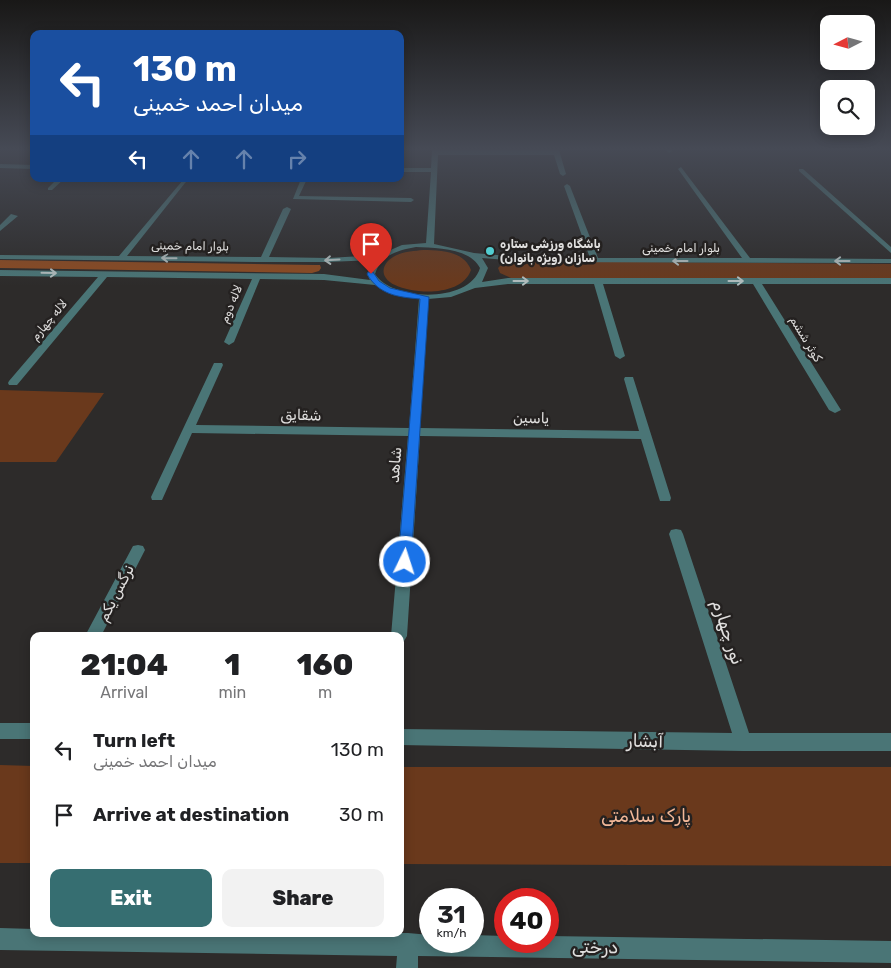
<!DOCTYPE html>
<meta charset="utf-8">
<style>
body{margin:0;font-family:Rubik,"Noto Naskh Arabic",sans-serif;background:#f2f2f2;color:#202124;height:100vh;display:flex;flex-direction:column;font-size:19px;white-space:nowrap}
*{box-sizing:border-box;margin:0}
p{font-size:16px;color:#757577}
.icon{flex:none;width:28px;height:28px;fill:none;stroke:currentColor;stroke-width:2;stroke-linecap:round;stroke-linejoin:round}
.map{position:relative;flex:1;overflow:hidden}
.side{position:absolute;left:30px;top:632px;width:374px;height:305px;display:flex;flex-direction:column;background:#fff;border-radius:10px;box-shadow:0 2px 12px #0003}
.side>*{flex:none}
.hud{position:absolute;left:30px;top:30px;width:374px;height:152px;border-radius:10px;box-shadow:0 2px 12px #0003;background:#1a4fa0;color:#fff;overflow:hidden}
.needle{width:32px;rotate:264deg}
.fabs{position:absolute;left:820px;top:15px;display:grid;gap:10px}
.fabs a{display:grid;place-items:center;width:55px;height:55px;border-radius:10px;background:#fff;box-shadow:0 2px 12px #0003;font-size:25px}
.speed{position:absolute;left:419px;top:888px;display:flex;gap:10px;font-size:25px;font-weight:700;text-align:center}
.speed>*{display:grid;place-content:center;width:65px;height:65px;border-radius:50%;background:#fff;box-shadow:0 2px 12px #0003;line-height:1}
.speed small{font-size:12px;font-weight:400}
.speed .limit{border:8px solid #d22;background:#fff;color:#111}
.pin{position:absolute;display:grid;place-items:center;width:42px;height:42px;color:#fff;margin:-51px -21px;border-radius:50% 50% 50% 0;rotate:-45deg;box-shadow:0 0 5px #0007}
.pin .icon{rotate:45deg}
.me{position:absolute;width:55px;margin:-28px;rotate:4deg;stroke-linejoin:round;filter:drop-shadow(0 0 4px #0008)}
.turn{display:flex;align-items:center;gap:18px;height:105px;padding:0 20px;font-size:22px}
.turn .icon{width:65px;height:65px;stroke-width:2.5}
.turn b{display:block;font-size:35px;line-height:42px}
.lanes{display:flex;align-items:center;height:48px;padding:0 20px;background:#0003;justify-content:center;gap:25px;direction:ltr}
.lanes .off{opacity:.35}
.eta{display:flex;justify-content:space-evenly;align-items:center;height:85px;text-align:center}
.eta b{font-size:30px;font-weight:800;line-height:35px}
.button{display:flex;gap:10px;margin-top:auto;padding:10px 20px}
.button a{flex:1;height:58px;border-radius:10px;background:#366e71;color:#fff;font-size:20px;font-weight:800;line-height:58px;text-align:center}
.button a+a{background:#f2f2f2;color:#202124}
ul{padding:0;list-style:none}
li{display:flex;align-items:center;gap:15px;height:65px;padding:0 20px}
li div{flex:1}
li b{display:block;font-size:19px}
li em{font-style:normal}
.map>svg:first-child{display:block}
.green{fill:#6a391c}
.forest{fill:#8d4a20}
.lines{fill:none;stroke-linecap:round;stroke-linejoin:round}
.minor{fill:#4a7576;fill-rule:evenodd}
.oneway{stroke:#b3bfbf}
.route{fill:#1a73e8;stroke:#114b97}
.poi-dot{fill:#52cdd0;stroke:#242120;stroke-width:2}
.labels{text-anchor:middle;stroke-width:5;stroke-linejoin:round;paint-order:stroke}
.far-poi-label{font-size:12px;font-weight:bold;fill:#e0dfde;stroke:#242120;text-anchor:start}
.far-street-label{font-size:12px;fill:#e0dfde;stroke:#242120}
.street-label{font-size:15px;fill:#e0dfde;stroke:#242120}
.near-street-label{font-size:18px;fill:#e0dfde;stroke:#242120}
.near-park-label{font-size:18px;fill:#f3b898;stroke:#242120}
</style>
<div class="map">
<svg width="891" height="968" viewBox="0 0 891 968">
<rect width="100%" height="100%" fill="#2d2b2a"/>
<!-- green -->
<path class="green" d="M423 250C441 250 464 251 471 270 462 296 416 295 395 285 378 277 381 262 397 255 405 251 415 251 423 250Z
M505 261 891 264V278H511L500 273 498 268Z
M0 390 104 393 56 462H0Z
M0 765 34 766V863H0Z
M400 767H891V866L400 864Z"/>
<!-- forest -->
<path class="forest" d="M0 260 316 265H320L321 268 319 271 312 273 0 268Z"/>
<g class="lines">
<!-- minor -->
<path class="minor" d="M432 150H559L566 174 563 176 560 174 554 155H438L434 244 474 253 530 258H590L564 186 567 184 570 186 598 258H742L678 169 681 167 750 258 891 259V263L530 262 482 258 488 268 482 282 508 278H891V284H762L841 410 835 413 829 410 753 284H603L625 356 620 359 615 356 594 284H508L475 288 451 297 428 299 420 428 639 431 624 379 625 377H633L671 498 670 501H660L659 498 641 439 420 436 407 636 404 641 400 642V636H391L408 436 192 433 162 500H152L151 497 214 363H222L223 365 196 425 409 428 419 299 393 295 375 285 324 280 260 279 234 342 229 345 224 342 252 279 107 277 17 385H9L8 383 9 381 98 277 0 276V270L324 274 370 280 367 274 374 260 328 262H264L0 259V255L119 256 183 180 186 182 185 183 127 256 261 257 283 209 287 207 291 209 269 257 328 258 379 255 402 245 426 243 431 172H400V168H431ZM416 247C436 248 470 248 480 268 470 303 393 302 375 274 381 255 398 250 416 247Z
M666 150H672V151L669 153Z
M0 164 34 165V169L0 168Z
M799 169H803L891 247V253L799 171Z
M57 179H64L52 190H48V188Z
M301 179H307L299 196 411 198 414 200 411 202 293 199Z
M11 214 18 216 0 231V225Z
M676 529 681 530 683 534 749 733H891V751H743L400 745V729L732 733 669 534 671 530Z
M138 545 143 546 145 550 101 636H85L133 546Z
M0 723H34V739H0Z
M0 928 34 929V934L408 933 430 935V941H472V935L505 936V941H548V936L891 941V963L418 956V968H396L397 956 0 950Z"/>
</g>
<!-- one-way arrows -->
<defs><path id="oneway-shaft" d="M-6 0H5M1.5-3L5.5 0L1.5 3" fill="none" stroke-width="1.6" stroke-linecap="round" stroke-linejoin="round" transform="scale(1.25)"/></defs>
<g class="oneway">
<use href="#oneway-shaft" transform="translate(169 258) rotate(-179)"/>
<use href="#oneway-shaft" transform="translate(332 260) rotate(177)"/>
<use href="#oneway-shaft" transform="translate(680 261) rotate(-180)"/>
<use href="#oneway-shaft" transform="translate(842 261) rotate(-180)"/>
<use href="#oneway-shaft" transform="translate(49 273) rotate(1)"/>
<use href="#oneway-shaft" transform="translate(521 281)"/>
<use href="#oneway-shaft" transform="translate(736 281)"/>
</g>
<!-- sky -->
<linearGradient id="sky" x2="0" y2="1"><stop stop-color="#191817"/><stop offset="0.52" stop-color="#464a55"/><stop offset="1" stop-color="#464a55" stop-opacity="0"/></linearGradient>
<rect width="891" height="286" fill="url(#sky)"/>
<!-- route -->
<path class="route" d="M368 272H373L379 281 390 288 429 297 411 562 409 565H400L398 562 420 299C398 297 379 295 367 274Z"/>
<!-- markers -->
<circle class="poi-dot" cx="490" cy="251" r="5"/>
<g class="labels">
<!-- far-poi labels -->
<g class="far-poi-label">
<text x="500" y="248">باشگاه ورزشی ستاره<tspan x="500" dy="14">سازان (ویژه بانوان)</tspan></text>
</g>
<!-- far-street labels -->
<g class="far-street-label">
<text transform="translate(190 246) rotate(1)" y="4">بلوار امام خمینی</text>
<text x="681" y="252">بلوار امام خمینی</text>
<text transform="translate(231 304) rotate(-67)" y="4">لاله دوم</text>
<text transform="translate(49 320) rotate(-50)" y="4">لاله چهارم</text>
<text transform="translate(806 339) rotate(59)" y="4">کوثر ششم</text>
</g>
<!-- street labels -->
<g class="street-label">
<text transform="translate(301 415) rotate(1)" y="5">شقایق</text>
<text transform="translate(531 418) rotate(1)" y="5">یاسین</text>
<text transform="translate(395 465) rotate(-86)" y="5">شاهد</text>
<text transform="translate(116 593) rotate(-63)" y="5">نرگس یکم</text>
</g>
<!-- near-street labels -->
<g class="near-street-label">
<text transform="translate(728 632) rotate(72)" y="6">نور چهارم</text>
<text transform="translate(645 741) rotate(1)" y="6">آبشار</text>
<text transform="translate(595 947) rotate(1)" y="6">درختی</text>
</g>
<!-- near-park labels -->
<g class="near-park-label">
<text x="646" y="822">پارک سلامتی</text>
</g>
</g>
</svg>
<div class="fabs">
<a><svg class="needle" viewBox="-14 -14 28 28"><path d="M0-13l5 13h-10z" fill="#e53935"/><path d="M0 13l5-13h-10z" fill="#757577"/></svg></a>
<a><svg class="icon" aria-label="search" viewBox="0 0 24 24"><circle cx="10" cy="10" r="6"/><path d="M15 15l6 6"/></svg></a>
</div>
<div class="speed"><div>31<small>km/h</small></div><div class="limit">40</div></div>
<div class="pin" style="left:371px;top:274px;background:#d93025"><svg class="icon" aria-label="arrive" viewBox="0 0 24 24"><path d="M6 21V4h12l-3 4 3 4H6"/></svg></div>
<svg class="me" style="left:405px;top:562px" viewBox="-20 -20 40 40"><circle r="17" fill="#1a73e8" stroke="#fff" stroke-width="3"/><path d="M0-11L8 9 0 5-8 9z" fill="#fff"/></svg>
<div class="hud">
<div class="turn"><svg class="icon" aria-label="left" viewBox="0 0 24 24"><path d="M17 20v-9H6M10 6l-5 5 5 5"/></svg><div><b>130 m</b>میدان احمد خمینی</div></div>
<div class="lanes"><svg class="icon" aria-label="left" viewBox="0 0 24 24"><path d="M17 20v-9H6M10 6l-5 5 5 5"/></svg><svg class="icon off" aria-label="ahead" viewBox="0 0 24 24"><path d="M12 20V5M6 11l6-6 6 6"/></svg><svg class="icon off" aria-label="ahead" viewBox="0 0 24 24"><path d="M12 20V5M6 11l6-6 6 6"/></svg><svg class="icon off" aria-label="right" viewBox="0 0 24 24"><path d="M7 20v-9h11M14 6l5 5-5 5"/></svg></div>
</div>
<section class="side">
<div class="eta">
<div><b>21:04</b><p>Arrival</p></div>
<div><b>1</b><p>min</p></div>
<div><b>160</b><p>m</p></div>
</div>
<ul>
<li><svg class="icon" aria-label="left" viewBox="0 0 24 24"><path d="M17 20v-9H6M10 6l-5 5 5 5"/></svg><div><b>Turn left</b><p>میدان احمد خمینی</p></div><em>130 m</em></li>
<li><svg class="icon" aria-label="arrive" viewBox="0 0 24 24"><path d="M6 21V4h12l-3 4 3 4H6"/></svg><div><b>Arrive at destination</b></div><em>30 m</em></li>
</ul>
<div class="button"><a>Exit</a><a>Share</a></div>
</section>
</div>
